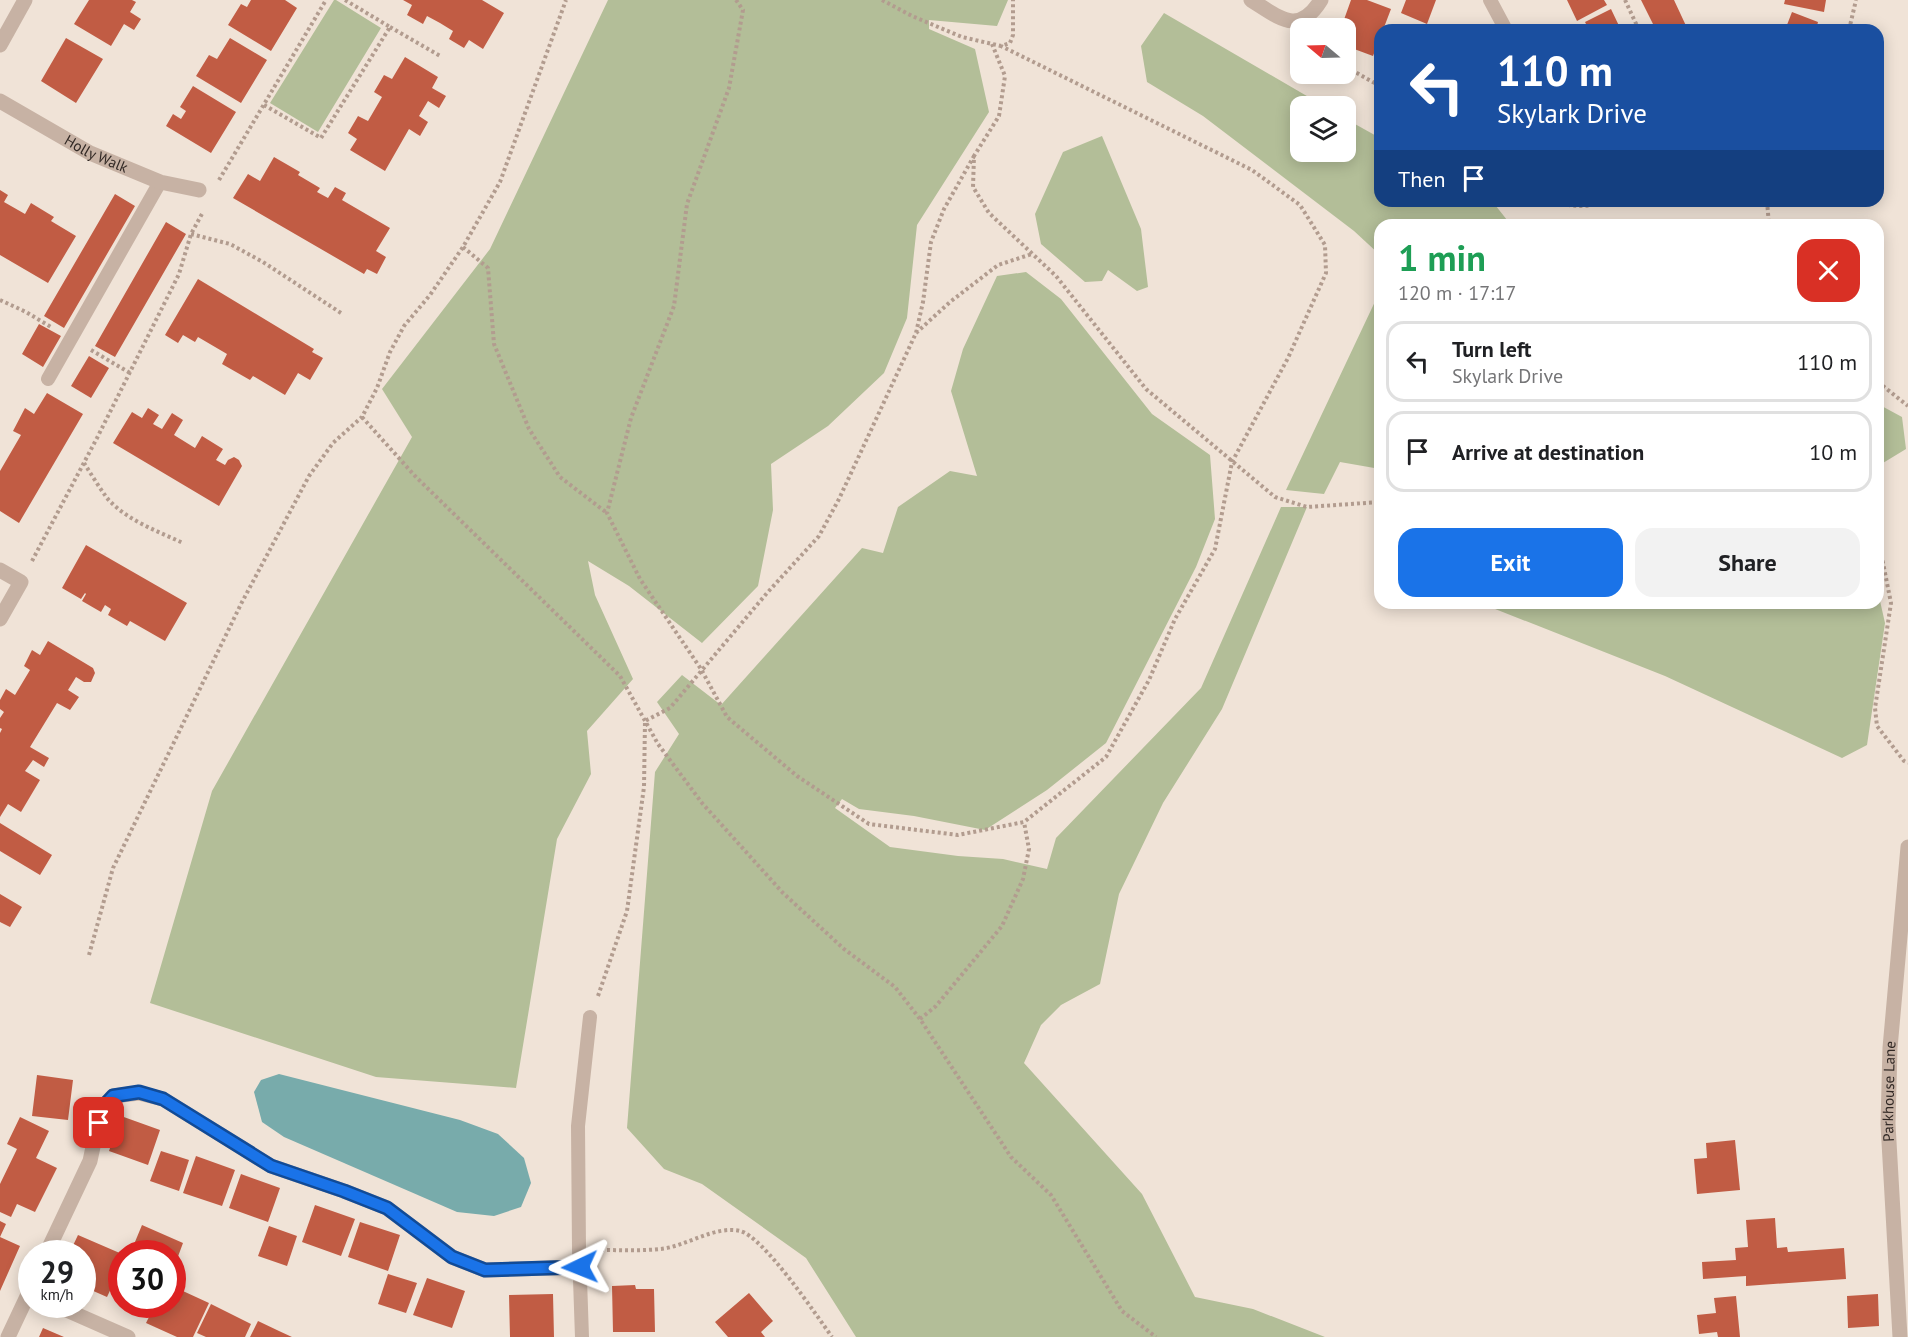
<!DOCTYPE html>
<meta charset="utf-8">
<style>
body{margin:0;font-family:"PT Sans",sans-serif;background:#f2f2f2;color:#202124;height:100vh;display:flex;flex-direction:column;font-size:22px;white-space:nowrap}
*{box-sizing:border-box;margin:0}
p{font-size:20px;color:#757577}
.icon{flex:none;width:33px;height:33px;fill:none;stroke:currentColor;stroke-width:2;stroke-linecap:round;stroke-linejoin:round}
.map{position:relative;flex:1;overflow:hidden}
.panel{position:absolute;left:1374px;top:219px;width:510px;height:390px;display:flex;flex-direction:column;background:#fff;border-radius:18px;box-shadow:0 3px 15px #0003}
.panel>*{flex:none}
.banner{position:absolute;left:1374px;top:24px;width:510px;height:183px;border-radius:18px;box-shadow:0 3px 15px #0003;background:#1a4fa0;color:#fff;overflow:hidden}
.needle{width:39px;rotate:289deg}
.tools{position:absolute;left:1290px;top:18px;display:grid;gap:12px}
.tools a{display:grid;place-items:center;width:66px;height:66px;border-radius:12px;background:#fff;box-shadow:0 3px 15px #0003;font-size:30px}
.speed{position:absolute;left:18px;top:1240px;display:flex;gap:12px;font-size:30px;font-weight:700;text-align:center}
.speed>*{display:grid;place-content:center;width:78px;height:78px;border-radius:50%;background:#fff;box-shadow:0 3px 15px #0003;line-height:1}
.speed small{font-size:15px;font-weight:400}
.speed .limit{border:9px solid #d22;background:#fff;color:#111}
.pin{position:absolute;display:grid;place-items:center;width:51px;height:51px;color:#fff;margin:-26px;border-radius:12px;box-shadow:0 3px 9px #0006}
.me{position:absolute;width:66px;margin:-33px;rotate:268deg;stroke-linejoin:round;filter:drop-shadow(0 0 4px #0008)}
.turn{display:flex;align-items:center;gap:21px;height:126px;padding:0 24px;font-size:27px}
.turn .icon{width:78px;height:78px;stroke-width:2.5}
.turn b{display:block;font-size:42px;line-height:51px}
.then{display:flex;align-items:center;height:57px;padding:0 24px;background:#0003;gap:12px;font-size:22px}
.round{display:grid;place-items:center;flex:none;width:63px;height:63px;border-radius:18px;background:#f2f2f2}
.summary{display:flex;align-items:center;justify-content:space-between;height:102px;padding:0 24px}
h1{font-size:36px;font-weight:800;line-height:45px;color:#1e9e55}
.button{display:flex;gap:12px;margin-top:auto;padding:12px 24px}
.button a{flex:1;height:69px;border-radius:18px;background:#1a73e8;color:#fff;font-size:24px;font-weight:800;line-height:69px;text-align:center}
.button a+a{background:#f2f2f2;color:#202124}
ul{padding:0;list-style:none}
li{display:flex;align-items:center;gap:18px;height:81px;margin:0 12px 9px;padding:0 12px;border:3px solid #e0e0e0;border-radius:18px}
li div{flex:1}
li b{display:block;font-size:22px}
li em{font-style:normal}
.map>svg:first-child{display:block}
.green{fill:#b3be98}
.water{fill:#78abab}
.building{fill:#c15c44}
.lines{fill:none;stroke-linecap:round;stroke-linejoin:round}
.path{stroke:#b29c8f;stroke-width:4;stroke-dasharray:3 3;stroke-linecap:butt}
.lane{stroke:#c7b2a4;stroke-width:14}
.street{stroke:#c7b2a4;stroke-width:15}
.route-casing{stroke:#114b97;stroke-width:15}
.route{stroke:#1a73e8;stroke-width:10}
.labels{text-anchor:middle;stroke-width:6;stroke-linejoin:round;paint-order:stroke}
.street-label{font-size:15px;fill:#322925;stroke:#f8ede3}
</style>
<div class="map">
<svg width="1908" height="1337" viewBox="0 0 1908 1337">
<rect width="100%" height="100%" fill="#f0e3d7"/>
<!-- green -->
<path class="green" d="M334 0H336L381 28 318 132 270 103Z
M608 0H1008L997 26 929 20V29L975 49 989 112 917 225 907 318 884 373 828 426 771 464 773 510 758 586 702 643 629 586 588 561 595 595 633 679 587 731 591 774 557 839 516 1088 376 1077 150 1003 212 791 412 437 382 389 490 249Z
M1164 13 1324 106H1300V152H1346V119L1380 138V201H1492L1511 225H1380V255L1354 231 1203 116 1147 82 1141 46Z
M1102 136 1141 229 1148 287 1137 291 1108 270 1102 281 1085 282 1041 244 1035 214 1063 152Z
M1026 272 1061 299 1152 414 1210 455 1215 519 1196 567 1106 743 1047 790 985 830 914 816 859 809 842 799 835 808 890 847 958 856 1003 859 1047 869 1056 838 1201 688 1281 507H1307L1222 709 1163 803 1119 894 1100 984 1061 1005 1041 1025 1024 1063 1142 1194 1195 1297 1253 1309 1325 1337H856L806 1258 702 1184 664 1169 627 1128 655 772 679 734 657 702 682 675 721 705 862 548 883 553 898 507 950 471 977 476 951 391 963 349 997 276Z
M1380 291V469L1340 462 1324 494 1286 490Z
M1878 404 1902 417 1906 449 1878 466Z
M1878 592 1885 623 1867 745 1842 758 1665 676 1480 603H1878Z"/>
<!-- water -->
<path class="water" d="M279 1074 460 1120 498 1134 524 1158 531 1183 521 1207 494 1216 457 1212 284 1137 262 1122 254 1092 261 1080Z"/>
<!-- building -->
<path class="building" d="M89 0H132L136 2 130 12 141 19 134 30 124 24 111 46 74 24Z
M251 0H285L297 8 271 51 228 25 241 4 247 7Z
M403 0H482L504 13 483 49 469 40 464 48 449 39 453 31 440 23 427 16 423 24 407 15 412 5Z
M1351 0H1367L1391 9 1383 30H1380V38L1373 56 1346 46V28H1341Z
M1406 0H1436L1427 24 1401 13Z
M1567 0H1604L1607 5 1577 21Z
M1641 0H1674L1688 30H1656Z
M1785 0H1826L1824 12 1784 4Z
M1611 9 1621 30H1589L1585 22Z
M1792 12 1818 22 1816 30H1785Z
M66 38 103 59 76 103 41 81Z
M230 38 267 60 241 103 196 76 209 55 217 59Z
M405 57 438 77 432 88 446 96 439 108 428 101 419 116 428 122 420 136 409 129 385 171 350 150 357 139 348 133 358 116 368 121 382 97 374 92 384 75 392 79Z
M193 86 236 112 211 153 166 126 173 114 181 119 186 111 180 107Z
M274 157 300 172 298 175 320 188 317 192 328 198 335 187 346 193 342 200 390 228 376 251 386 257 377 274 367 269 364 274 233 198 248 174 260 181Z
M0 190 8 195 4 202 25 214 31 203 54 217 51 221 76 236 48 283 0 255Z
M115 194 135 206 64 328 44 316Z
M166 222 186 234 115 357 95 346Z
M198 279 314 349 312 352 323 358 310 380 298 373 285 395 253 376 250 380 222 364 227 354 198 337 195 342 183 335 178 343 165 335Z
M39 324 61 336 43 367 22 354Z
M89 356 109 368 91 398 71 386Z
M47 393 83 414 19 523 0 511V471L21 435 13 431 25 408 34 414Z
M148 408 159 415 153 424 162 429 172 413 183 420 174 435 195 448 202 436 223 449 216 460 225 465 228 460 234 457 239 460 242 466 219 506 113 443 132 412 142 418Z
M86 545 187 603 165 641 130 621 127 626 108 615 111 609 105 605 101 612 82 601 86 594 85 593 81 599 62 588Z
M48 641 93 668 95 673 91 682H84L76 677 68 690 79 697 70 710 57 703 30 747 49 758 44 767 33 760 25 771 40 780 21 812 8 804 0 817V733L2 729 0 728V718L4 712 0 709V700L6 689 15 695 30 670 24 666 32 650 40 655Z
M0 823 52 855 40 875 0 851Z
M0 894 22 907 10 927 0 922Z
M37 1075 73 1080 68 1120 32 1116Z
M121 1116 160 1130 148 1165 109 1151Z
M20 1117 49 1131 36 1158 57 1168 35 1212 17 1204 11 1217 0 1212V1184L17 1149 7 1144Z
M1735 1140 1740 1190 1697 1194 1694 1159 1707 1158 1706 1143Z
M161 1151 189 1160 179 1191 150 1181Z
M196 1156 235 1170 222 1206 183 1193Z
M241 1174 280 1188 268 1222 229 1208Z
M315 1205 355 1219 341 1256 302 1242Z
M1775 1218 1777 1248 1787 1247 1788 1252 1844 1248 1846 1279 1746 1286V1276L1703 1279 1702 1262 1736 1260 1735 1248 1748 1247 1746 1220Z
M0 1221 6 1224 0 1237 20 1246 0 1291Z
M360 1222 400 1235 388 1271 348 1257Z
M142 1225 183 1243 173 1270 172 1254H130Z
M269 1226 297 1236 287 1266 258 1256Z
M78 1235 122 1254V1265L107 1297 82 1286V1254H69Z
M388 1274 417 1283 406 1313 378 1304Z
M427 1278 465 1291 452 1328 413 1315Z
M635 1285 636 1289H654L655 1332H613L612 1286Z
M172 1286 209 1303 193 1337H177L146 1323 155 1305H172Z
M749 1293 773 1321 761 1332 765 1337H728L715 1322Z
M553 1294 554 1337H510L509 1295Z
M1878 1294 1879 1326 1848 1328 1847 1296Z
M1736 1296 1740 1337H1718L1717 1332 1699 1334 1697 1315 1716 1313 1714 1298Z
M211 1304 251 1324 245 1337H206L197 1333Z
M258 1321 279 1331 292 1337H250Z
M43 1328 64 1337H39Z"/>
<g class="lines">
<!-- path -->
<path class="path" d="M736 0 743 10 729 88 687 204 674 306 631 418 607 513 640 579 701 669 727 717 797 776 869 824 958 835 1024 822 1106 757 1149 680 1175 619 1215 549 1232 462 1288 358 1326 273 1325 245 1300 205 1252 170 1001 46
M882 0 912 16 962 37 1001 46 1010 43 1013 35V0
M1625 0 1639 30
M390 27 440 56
M1849 30 1856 0
M992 44 1005 76 999 116 974 156 973 187 989 213 1056 276 1146 389 1275 497 1307 507 1380 502
M1346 67 1380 86
M264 105 321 138 390 27 345 0
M219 180 326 0
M1556 201C1570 208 1592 207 1606 201
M1767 201 1769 225
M191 234 230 244 263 262 341 313
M463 247 488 268 494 344 529 429 560 477 607 513
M0 300 26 312 51 327
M916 333 950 302 998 265 1032 254
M91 350 130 373
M1878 382 1908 406
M362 417 415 476 620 676 658 744 702 803 783 893 844 949 895 987 920 1019 1011 1157 1051 1195 1122 1311 1156 1337
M84 463C91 474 99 487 107 498 126 520 157 531 183 543
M1878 550 1881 553 1891 603 1875 708 1877 726 1904 761 1908 763
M32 561 97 438 179 274 191 234 203 212
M89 955 113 868 241 604 309 476 333 443 362 417 377 388 390 352 404 326 430 295 463 247 500 182 566 0
M598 996 627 911 644 787 645 721 670 708 767 593 819 536 839 499 916 333 923 302 931 242 944 209 974 156
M920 1019 936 1006 1002 926 1023 879 1029 849 1024 822
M601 1250C621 1250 641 1251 660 1249 685 1247 715 1225 740 1231 763 1236 817 1316 832 1337"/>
<!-- lane -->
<path class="lane" d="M1490 0 1506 30
M48 379 160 182
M582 1337 579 1250 578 1126 590 1017"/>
<!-- street -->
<g class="street">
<path d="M1251 0C1279 17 1298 37 1321 0"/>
<path d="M0 45 25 0"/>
<path id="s1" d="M0 101 90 153 160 182 199 190"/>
<path d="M0 570 21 582 0 619"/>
<path d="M46 1254 90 1161 101 1109 113 1096 139 1093 163 1099 271 1166 344 1191 387 1208 452 1257 485 1270 580 1267"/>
<path d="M55 1305 128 1337"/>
<path d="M8 1337 32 1286"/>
<path id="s2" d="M1900 1337 1888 1124 1890 1048 1908 847"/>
</g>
</g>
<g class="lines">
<defs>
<path id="route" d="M99 1123 101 1109 113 1096 139 1092 163 1099 271 1166 344 1191 387 1208 452 1257 485 1270 580 1267"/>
</defs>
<!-- route casing -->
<use href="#route" class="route-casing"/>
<!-- route -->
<use href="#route" class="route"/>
</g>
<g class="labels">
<!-- street labels -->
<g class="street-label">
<text dy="5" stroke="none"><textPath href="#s1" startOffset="110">Holly Walk</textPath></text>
<text dy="5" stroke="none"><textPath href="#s2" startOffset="246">Parkhouse Lane</textPath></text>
</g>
</g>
</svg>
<div class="tools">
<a><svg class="needle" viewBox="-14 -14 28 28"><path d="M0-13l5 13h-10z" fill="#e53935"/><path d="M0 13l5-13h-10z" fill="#757577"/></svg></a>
<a><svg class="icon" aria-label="layers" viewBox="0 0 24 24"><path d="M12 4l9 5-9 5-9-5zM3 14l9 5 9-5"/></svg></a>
</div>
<div class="speed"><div>29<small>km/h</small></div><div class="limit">30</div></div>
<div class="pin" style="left:99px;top:1123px;background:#d93025"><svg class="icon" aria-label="arrive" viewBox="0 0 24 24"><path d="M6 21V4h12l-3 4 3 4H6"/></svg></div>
<svg class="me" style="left:580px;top:1267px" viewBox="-20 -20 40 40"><path d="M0-17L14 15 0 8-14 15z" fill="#1a73e8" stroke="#fff" stroke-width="4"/></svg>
<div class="banner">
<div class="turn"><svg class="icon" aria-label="left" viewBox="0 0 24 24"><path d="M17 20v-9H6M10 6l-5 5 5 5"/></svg><div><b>110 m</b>Skylark Drive</div></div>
<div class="then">Then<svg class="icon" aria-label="arrive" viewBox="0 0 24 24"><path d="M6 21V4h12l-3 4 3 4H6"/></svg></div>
</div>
<section class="panel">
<div class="summary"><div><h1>1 min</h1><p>120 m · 17:17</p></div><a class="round" style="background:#d93025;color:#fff"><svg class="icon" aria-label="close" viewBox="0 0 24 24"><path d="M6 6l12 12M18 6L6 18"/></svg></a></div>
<ul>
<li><svg class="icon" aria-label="left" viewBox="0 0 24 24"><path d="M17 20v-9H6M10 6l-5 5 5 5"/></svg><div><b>Turn left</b><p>Skylark Drive</p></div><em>110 m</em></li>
<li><svg class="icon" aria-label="arrive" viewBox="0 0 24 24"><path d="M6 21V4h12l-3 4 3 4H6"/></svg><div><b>Arrive at destination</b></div><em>10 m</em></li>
</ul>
<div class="button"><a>Exit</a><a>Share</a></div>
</section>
</div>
